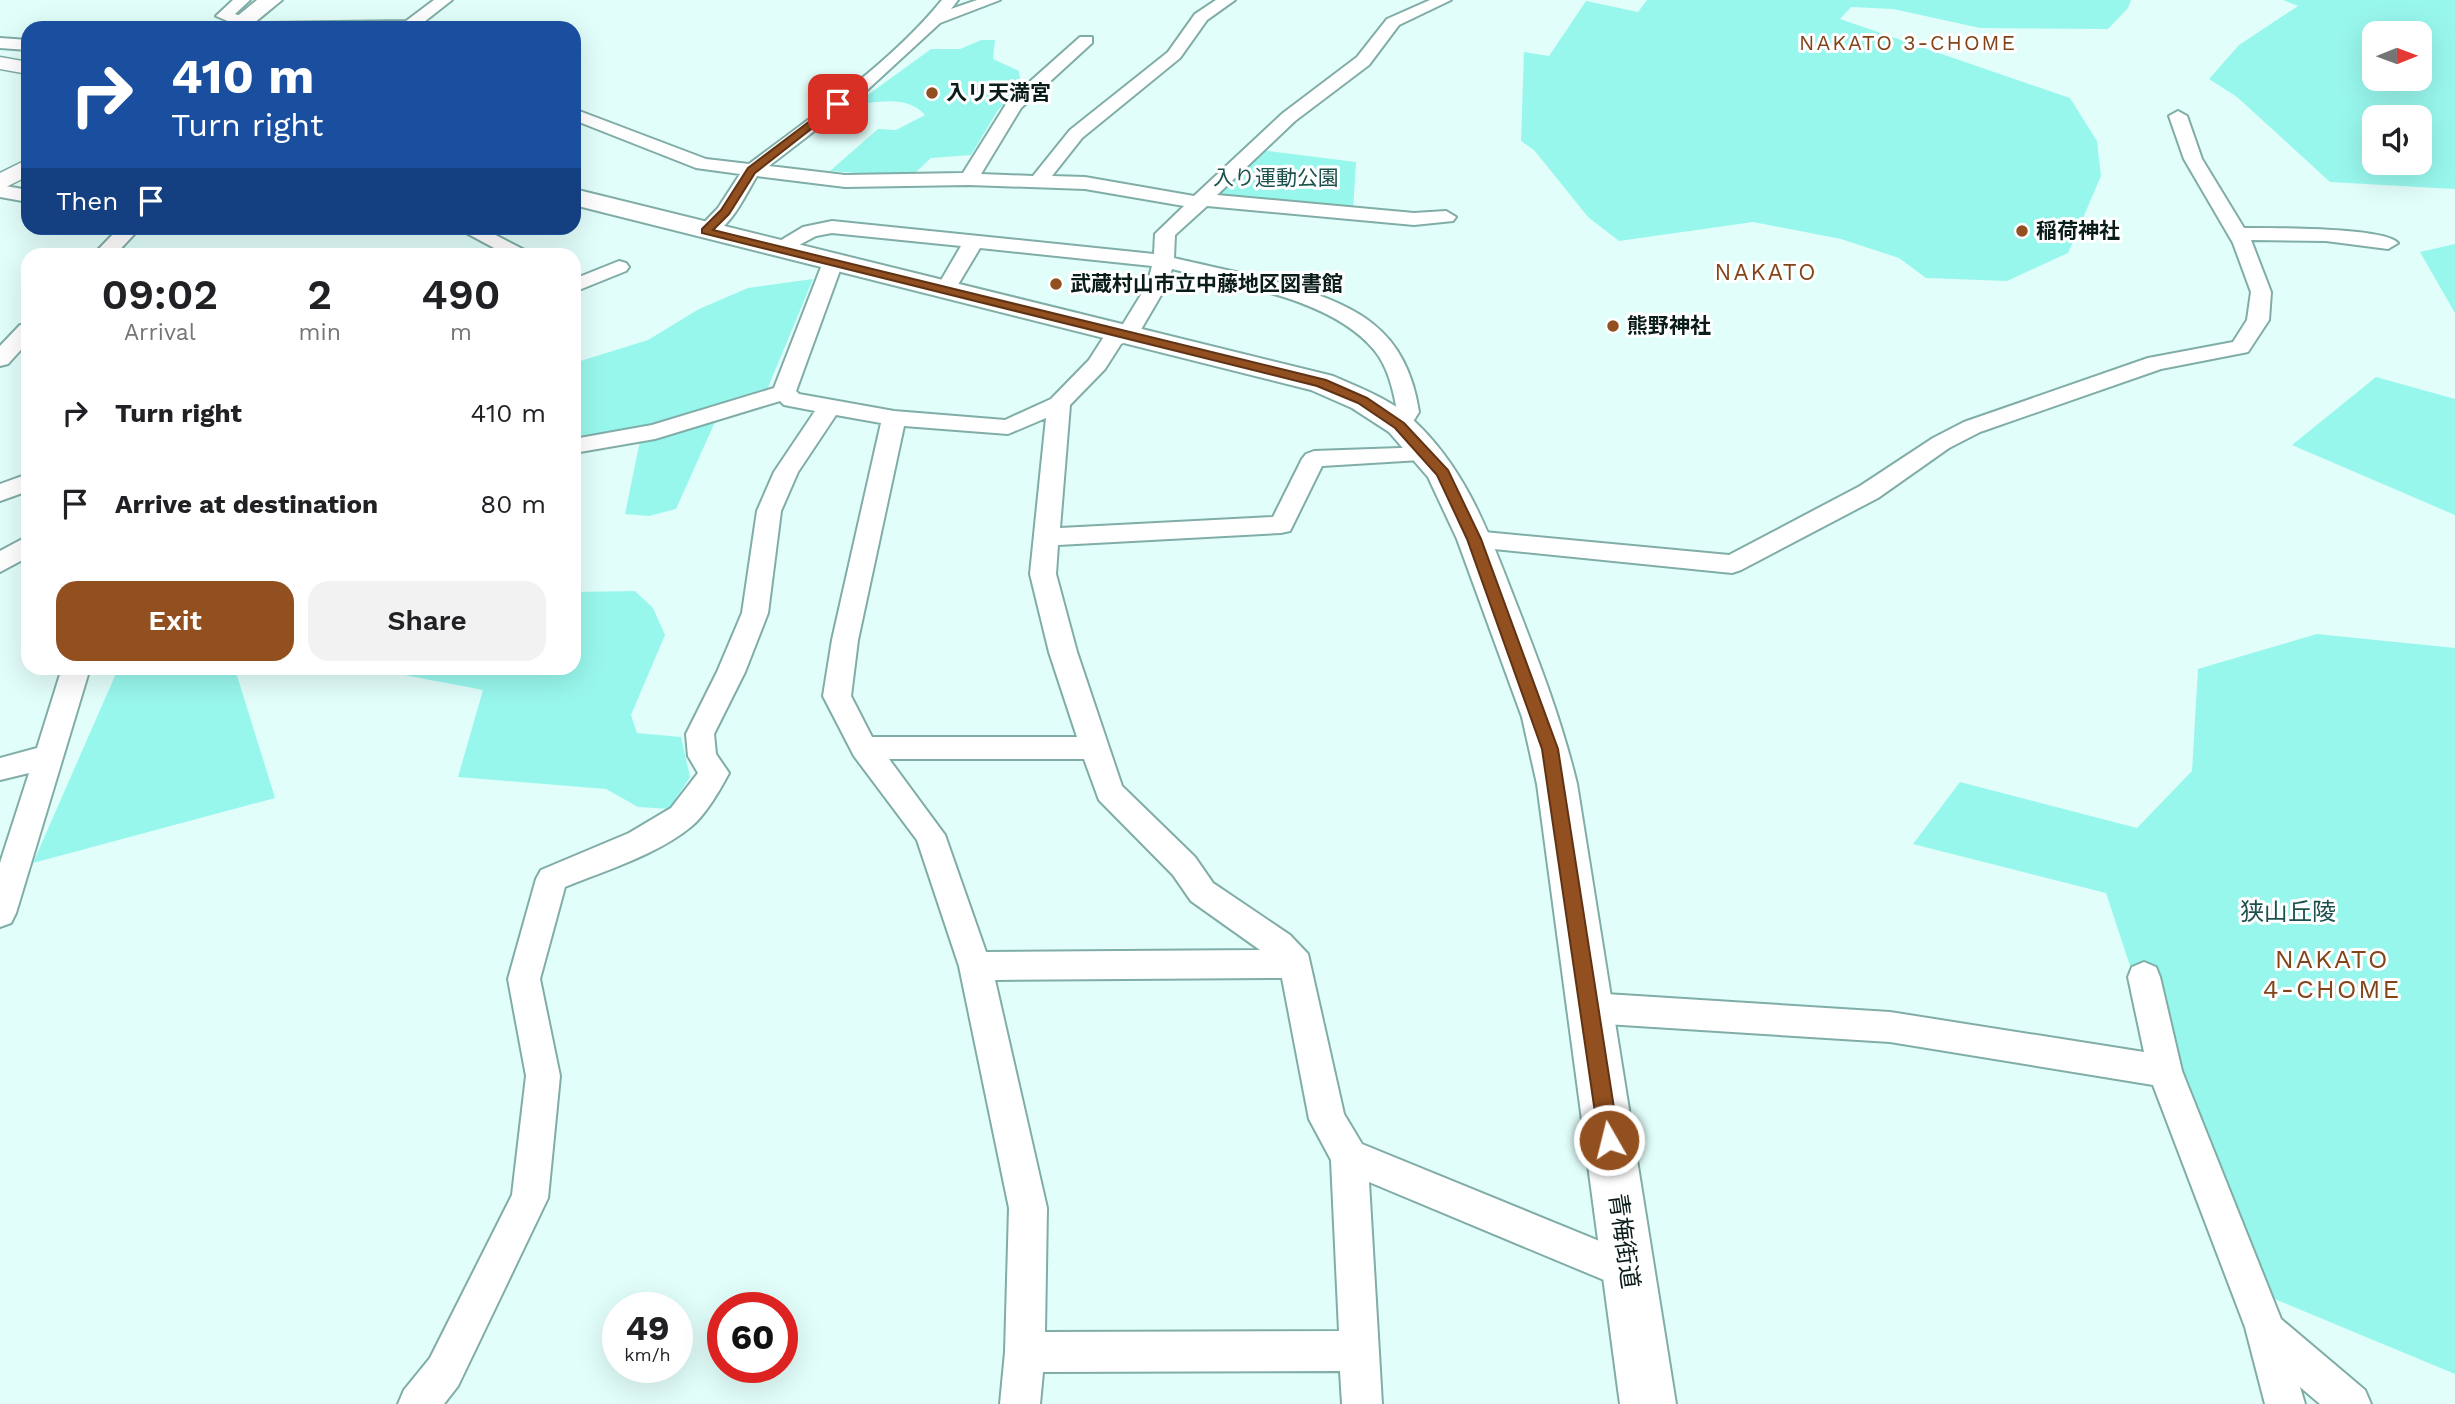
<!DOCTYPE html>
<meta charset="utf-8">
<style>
body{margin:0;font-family:"Work Sans","Noto Sans JP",sans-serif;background:#f2f2f2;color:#202124;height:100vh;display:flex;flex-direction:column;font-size:26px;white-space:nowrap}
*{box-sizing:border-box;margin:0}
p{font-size:23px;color:#757577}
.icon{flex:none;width:38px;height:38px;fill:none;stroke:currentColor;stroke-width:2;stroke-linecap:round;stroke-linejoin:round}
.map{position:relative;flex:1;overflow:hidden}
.side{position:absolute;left:21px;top:248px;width:560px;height:427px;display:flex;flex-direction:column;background:#fff;border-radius:21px;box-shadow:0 7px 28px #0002}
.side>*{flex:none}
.hud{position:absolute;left:21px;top:21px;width:560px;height:214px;border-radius:21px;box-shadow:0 7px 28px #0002;background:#1a4fa0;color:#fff;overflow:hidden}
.needle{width:46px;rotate:89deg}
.fabs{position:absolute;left:2362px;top:21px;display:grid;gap:14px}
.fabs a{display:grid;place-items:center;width:70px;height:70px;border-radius:14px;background:#fff;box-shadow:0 7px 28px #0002;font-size:35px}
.speed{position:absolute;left:602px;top:1292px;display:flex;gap:14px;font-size:35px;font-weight:700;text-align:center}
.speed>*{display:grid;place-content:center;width:91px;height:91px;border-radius:50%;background:#fff;box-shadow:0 7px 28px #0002;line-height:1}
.speed small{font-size:18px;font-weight:400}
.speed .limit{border:10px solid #d22;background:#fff;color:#111}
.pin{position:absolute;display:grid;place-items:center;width:60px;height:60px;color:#fff;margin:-30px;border-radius:14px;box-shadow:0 4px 10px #0006}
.me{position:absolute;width:77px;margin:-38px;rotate:352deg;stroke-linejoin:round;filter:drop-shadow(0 0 5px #0008)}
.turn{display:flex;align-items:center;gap:24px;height:147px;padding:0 35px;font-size:32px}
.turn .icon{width:91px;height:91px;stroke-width:2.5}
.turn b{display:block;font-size:49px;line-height:60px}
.then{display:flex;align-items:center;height:66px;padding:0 35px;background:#0003;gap:14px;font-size:26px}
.eta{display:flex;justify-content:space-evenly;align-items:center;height:119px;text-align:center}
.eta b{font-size:42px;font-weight:600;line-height:49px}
.cta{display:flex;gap:14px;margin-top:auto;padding:14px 35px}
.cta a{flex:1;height:80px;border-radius:21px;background:#924f1f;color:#fff;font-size:28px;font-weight:600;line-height:80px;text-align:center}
.cta a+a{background:#f2f2f2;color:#202124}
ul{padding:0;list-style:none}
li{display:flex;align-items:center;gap:21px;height:91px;padding:0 35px}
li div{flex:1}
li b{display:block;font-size:26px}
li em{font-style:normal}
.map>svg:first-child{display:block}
.green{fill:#98f7ed;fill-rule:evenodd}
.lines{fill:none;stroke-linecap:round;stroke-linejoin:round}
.minor-casing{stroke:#80ada7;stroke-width:4}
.tertiary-casing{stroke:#80ada7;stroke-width:3}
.primary-casing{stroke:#80ada7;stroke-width:4}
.minor{fill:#fff;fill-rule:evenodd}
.tertiary{fill:#fff;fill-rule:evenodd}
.primary{fill:#fff;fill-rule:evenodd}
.route{fill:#924f1f;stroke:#5f3314;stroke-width:2}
.poi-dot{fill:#924f1f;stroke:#fff;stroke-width:2.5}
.labels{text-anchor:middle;stroke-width:6;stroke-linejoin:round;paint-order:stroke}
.far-neighbourhood-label{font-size:21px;letter-spacing:2px;fill:#82451a;stroke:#fff}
.far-poi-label{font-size:21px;font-weight:bold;fill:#0b1d1b;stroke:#fff;text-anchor:start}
.far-park-label{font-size:21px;fill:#1c514c;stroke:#fff}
.far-quarter-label{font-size:23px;letter-spacing:2px;fill:#82451a;stroke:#fff}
.park-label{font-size:24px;fill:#1c514c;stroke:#fff}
.street-label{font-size:24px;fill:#0b1d1b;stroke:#fff}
.neighbourhood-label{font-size:26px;letter-spacing:2px;fill:#82451a;stroke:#fff}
</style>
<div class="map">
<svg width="2455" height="1404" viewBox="0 0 2455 1404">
<rect width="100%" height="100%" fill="#e2fefa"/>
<!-- green -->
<path class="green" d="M1647 0H2131L2128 8 2108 29 1980 28 1893 9 1851 7 1840 19 2070 98 2097 141 2101 176 2068 253 2007 281 1926 278 1899 258 1841 239 1753 222 1619 241 1588 217 1534 150 1521 141 1524 52 1549 56 1586 1 1638 12Z
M2283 0H2455V189L2330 182 2237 97 2209 79 2239 45 2298 6ZM2375 33H2420V79H2375ZM2375 117H2420V163H2375Z
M981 40H995L993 59 1019 71 1021 88 998 110 971 155 931 158 916 172 887 175 830 171 878 129 896 130 925 115C907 95 878 102 854 105L931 49H960Z
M1260 150 1356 162 1353 210 1219 199 1217 194Z
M2455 244V313L2420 252Z
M813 279 767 390 723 404 676 509 649 516 625 514 643 426 574 440V363L648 340 699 309 748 288Z
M2376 377 2455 399V515L2292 445Z
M635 591 653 608 665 635 631 715 637 733 681 737 690 777 669 809 638 807 606 789 458 777 483 690 373 669 574 668V592Z
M2317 634 2455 648V1374L2234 1282 2106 893 1913 844 1960 782 2137 828 2192 771 2198 669Z
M118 669H235L275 798 33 863Z"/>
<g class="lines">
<defs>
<path id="minor" d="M233 0H250L235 14 249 19V25H237L216 16Z
M434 0H452L424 22 440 28H256L264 23 406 21Z
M942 0H958L951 9 977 0H1000L940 23 865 92 769 166 845 175 963 173 1008 101 1080 37H1092V43L1021 108 981 174 1033 176 1070 130 1168 52 1195 14 1216 0H1235L1207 20 1180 58 1082 138 1052 176 1085 177 1194 196 1283 113 1357 57 1387 19 1430 0H1451L1399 25 1369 65 1295 121 1217 195 1414 213 1446 211 1456 217 1453 221 1414 225 1207 206 1175 235 1174 258C1231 272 1328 287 1373 324 1400 345 1414 378 1419 412L1408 430H1392L1388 425 1397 412C1394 392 1388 367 1375 351 1332 298 1235 285 1172 269L1167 285 1136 338 1121 344 1105 369 1070 405 1060 528 1273 517 1302 459 1306 454 1314 451 1429 447 1437 449 1441 454 1437 459 1322 466 1293 525 1290 531 1281 533 1058 545 1056 574 1077 652 1122 786 1195 857 1213 883 1290 935 1308 954 1344 1114 1362 1144 1641 1258 1647 1271 1641 1284 1628 1290 1369 1182 1382 1404H1342L1340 1371 1043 1372 1040 1404H1000L1005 1352 1009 1208 959 966 917 840 854 756 823 696 832 640 881 423 836 415 798 472 781 511 768 613 745 672 714 734 716 754 729 773C720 790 706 814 692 826 657 855 606 870 565 887L540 979 560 1076 548 1198 458 1386 444 1404H398L404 1390 430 1358 512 1195 526 1076 508 979 536 879 541 870 629 833 671 808 698 773 688 756 686 734 717 672 742 613 757 511 774 472 815 411 784 405 780 401 655 439 574 453V439L652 425 774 388 823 262 833 256 843 262 796 391 799 394 894 411 1005 420 1051 399 1089 360 1105 335 1120 329 1147 285 1152 266 980 248 953 293 946 295 936 289 961 246 832 233 816 236 780 255 773 253 770 249 773 245 803 227 832 221 1154 254 1155 234 1184 206 1085 189 969 185 845 187 757 176C745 195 730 231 706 237L696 231 718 208 740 174 696 168 574 120V109L706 159 749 164C815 114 889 65 942 0ZM1046 418 1030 574 1049 652 1077 737H872L851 696 858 640 904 426 1008 434ZM889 759H1084L1099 800 1173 875 1191 901 1260 950 986 952 945 835ZM1282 978 1309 1119 1331 1160 1339 1331 1045 1332 1047 1208 995 980Z
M0 38 28 40V50L0 48Z
M2178 111 2187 116 2202 159 2244 228C2269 228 2385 227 2398 243L2388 249 2326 241 2251 240 2271 292 2269 320 2248 352 2161 369 1980 432 1949 448 1878 498 1741 570 1732 573 1474 547 1465 545 1461 539 1465 533 1474 531 1729 555 1860 486 1933 438 1964 422 2148 358 2233 342 2247 320 2251 292 2233 243 2184 159 2169 116Z
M0 185 28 190V202L0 197Z
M119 228H140L114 256H92Z
M457 228H482L536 256H509Z
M619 261 626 263 629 267 626 271 574 292V279Z
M28 324V342L8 364 0 366V346L20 325Z
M28 474V491L0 501V484Z
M28 536V557L0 572V551Z
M62 668H90L16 913 11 923 0 927V863L29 773 0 780V758L37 748Z
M2144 962 2156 967 2160 977 2182 1071 2281 1319 2365 1390 2371 1404H2320L2300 1387 2305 1404H2265L2245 1327 2153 1085 1890 1042 1590 1023 1578 1019 1573 1008 1578 997 1590 993 1890 1012 2144 1052 2128 977 2132 967Z"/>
<path id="tertiary" d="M0 57 28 62V74L0 69Z
M28 159V176L0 190V173Z"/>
<path id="primary" d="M257 0H282L248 28H223Z
M574 189 1333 376C1360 388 1390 399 1412 419 1468 470 1491 539 1518 608 1541 667 1562 722 1577 784L1676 1404H1620L1537 784 1522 717 1457 539 1428 477 1389 432 1352 408 1311 390 574 205Z"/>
</defs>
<!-- minor casing -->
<use href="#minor" class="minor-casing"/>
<!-- tertiary casing -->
<use href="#tertiary" class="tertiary-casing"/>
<!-- primary casing -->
<use href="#primary" class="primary-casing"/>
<!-- minor -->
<use href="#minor" class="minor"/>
<!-- tertiary -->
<use href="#tertiary" class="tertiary"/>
<!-- primary -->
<use href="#primary" class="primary"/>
</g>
<!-- route -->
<path class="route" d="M835 102 843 104 755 173 729 214 713 230 1326 380 1367 398 1404 423 1448 470 1481 539 1558 749 1619 1140 1616 1147 1609 1149 1602 1147 1599 1140 1542 749 1467 539 1437 475 1395 428 1358 403 1317 386 702 233V229L721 210 748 168Z"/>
<!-- markers -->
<g class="poi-dot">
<circle cx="932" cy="93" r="7"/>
<circle cx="2022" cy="231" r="7"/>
<circle cx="1056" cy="284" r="7"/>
<circle cx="1613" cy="326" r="7"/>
</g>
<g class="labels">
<!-- far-neighbourhood labels -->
<g class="far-neighbourhood-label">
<text x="1908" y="50">NAKATO 3-CHOME</text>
</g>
<!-- far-poi labels -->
<g class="far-poi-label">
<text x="946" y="100">入リ天満宮</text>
<text x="2036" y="238">稲荷神社</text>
<text x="1070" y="291">武蔵村山市立中藤地区図書館</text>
<text x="1627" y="333">熊野神社</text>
</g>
<!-- far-park labels -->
<g class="far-park-label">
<text x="1276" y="185">入り運動公園</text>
</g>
<!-- far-quarter labels -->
<g class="far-quarter-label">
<text x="1766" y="280">NAKATO</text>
</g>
<!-- park labels -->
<g class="park-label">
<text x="2288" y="920">狭山丘陵</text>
</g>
<!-- street labels -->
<g class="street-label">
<text transform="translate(1624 1241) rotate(82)" y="8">青梅街道</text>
</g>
<!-- neighbourhood labels -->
<g class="neighbourhood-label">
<text x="2332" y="968">NAKATO<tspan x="2332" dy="30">4-CHOME</tspan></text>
</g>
</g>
</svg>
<div class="fabs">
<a><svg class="needle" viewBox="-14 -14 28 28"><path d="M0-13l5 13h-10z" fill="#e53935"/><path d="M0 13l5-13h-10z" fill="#757577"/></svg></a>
<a><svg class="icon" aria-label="sound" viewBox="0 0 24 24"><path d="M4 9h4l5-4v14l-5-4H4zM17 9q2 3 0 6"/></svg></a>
</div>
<div class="speed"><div>49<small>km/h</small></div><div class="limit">60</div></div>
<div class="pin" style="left:838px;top:104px;background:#d93025"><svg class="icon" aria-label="arrive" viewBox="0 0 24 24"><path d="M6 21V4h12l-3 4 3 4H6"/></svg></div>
<svg class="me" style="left:1609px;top:1140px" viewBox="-20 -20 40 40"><circle r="17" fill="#924f1f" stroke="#fff" stroke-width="3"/><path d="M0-11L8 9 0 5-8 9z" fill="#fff"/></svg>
<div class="hud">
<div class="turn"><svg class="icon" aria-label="right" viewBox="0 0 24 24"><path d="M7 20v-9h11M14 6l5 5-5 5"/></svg><div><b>410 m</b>Turn right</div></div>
<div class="then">Then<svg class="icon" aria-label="arrive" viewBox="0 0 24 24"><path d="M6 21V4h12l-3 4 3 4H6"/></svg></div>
</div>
<section class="side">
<div class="eta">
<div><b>09:02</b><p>Arrival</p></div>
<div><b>2</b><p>min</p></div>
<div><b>490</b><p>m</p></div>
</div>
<ul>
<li><svg class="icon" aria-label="right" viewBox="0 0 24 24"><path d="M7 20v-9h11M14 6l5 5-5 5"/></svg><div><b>Turn right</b></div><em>410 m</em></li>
<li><svg class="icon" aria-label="arrive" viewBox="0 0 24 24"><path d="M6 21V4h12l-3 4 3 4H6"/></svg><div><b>Arrive at destination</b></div><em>80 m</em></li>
</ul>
<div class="cta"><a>Exit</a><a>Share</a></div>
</section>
</div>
